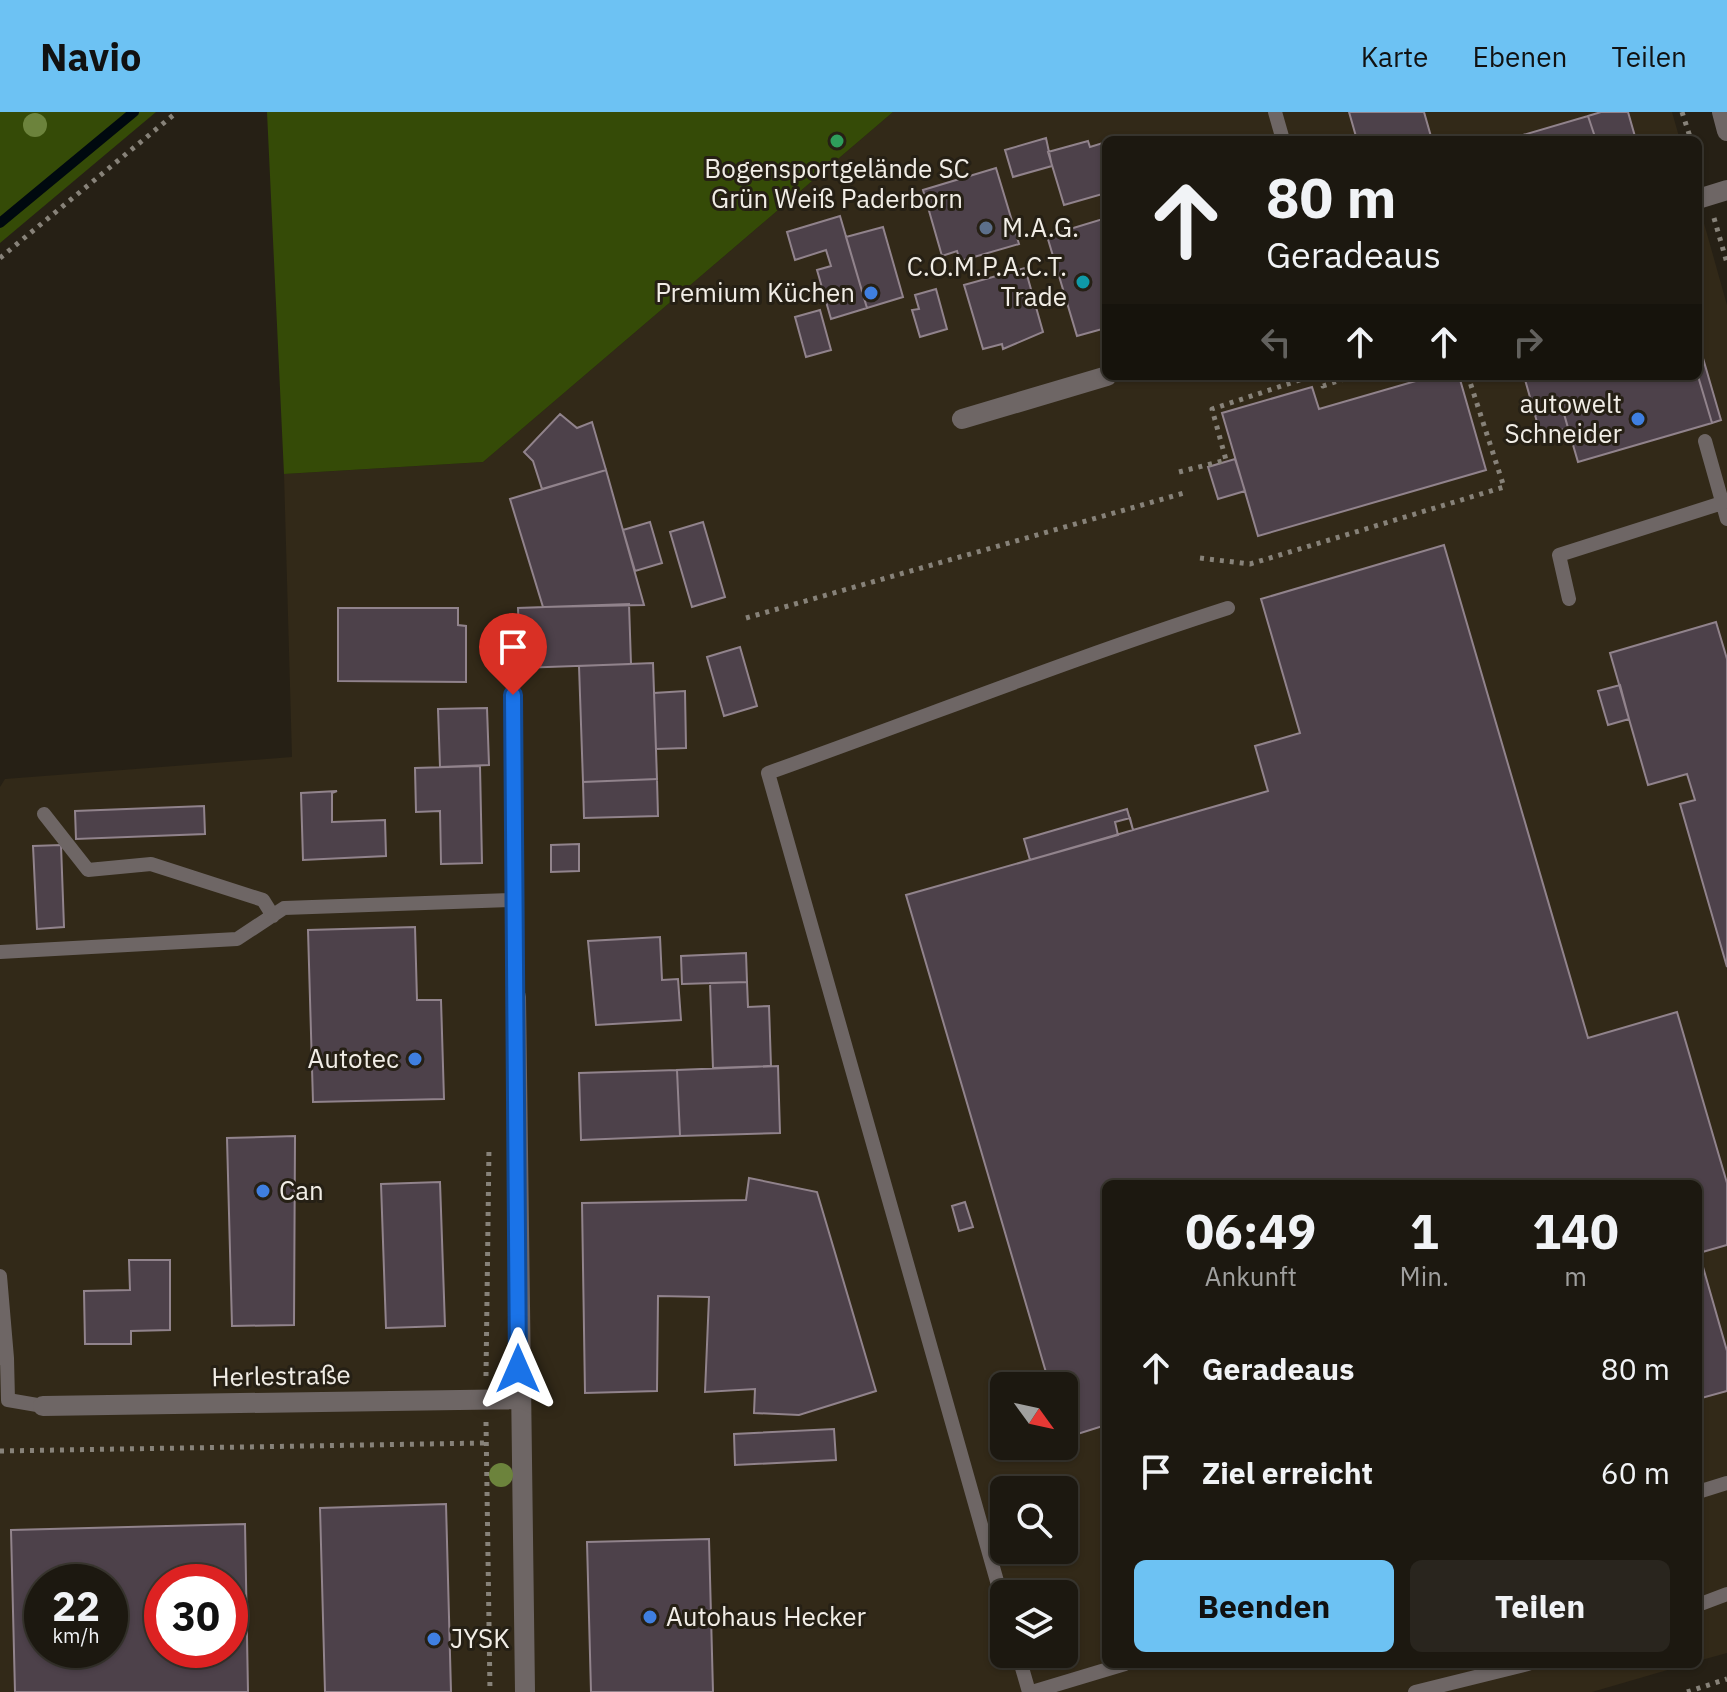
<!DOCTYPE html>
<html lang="de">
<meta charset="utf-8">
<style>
body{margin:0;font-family:"IBM Plex Sans",sans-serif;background:#29251e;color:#f1f3f6;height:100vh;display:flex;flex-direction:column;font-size:30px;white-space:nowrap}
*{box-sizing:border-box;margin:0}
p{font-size:26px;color:#a0a09f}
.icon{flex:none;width:44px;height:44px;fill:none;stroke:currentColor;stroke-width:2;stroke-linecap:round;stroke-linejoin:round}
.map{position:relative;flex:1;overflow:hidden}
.drawer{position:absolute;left:1102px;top:1068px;width:600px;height:488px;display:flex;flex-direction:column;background:#1c1810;border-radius:12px;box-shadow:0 2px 6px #0004,0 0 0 2px #3a3730}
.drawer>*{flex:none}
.top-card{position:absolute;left:1102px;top:24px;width:600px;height:244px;border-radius:12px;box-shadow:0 2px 6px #0004,0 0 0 2px #3a3730;background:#1c1810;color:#f1f3f6;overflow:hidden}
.needle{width:52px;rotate:123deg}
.tools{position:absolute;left:990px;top:1260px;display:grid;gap:16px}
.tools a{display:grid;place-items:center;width:88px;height:88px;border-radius:12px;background:#1c1810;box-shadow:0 2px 6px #0004,0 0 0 2px #3a3730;font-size:40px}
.speed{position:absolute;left:24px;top:1452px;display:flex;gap:16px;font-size:40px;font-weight:700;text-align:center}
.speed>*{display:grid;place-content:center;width:104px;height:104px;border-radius:50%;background:#1c1810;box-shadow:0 2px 6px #0004,0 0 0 2px #3a3730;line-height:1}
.speed small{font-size:20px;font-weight:400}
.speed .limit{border:12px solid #d22;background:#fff;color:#111}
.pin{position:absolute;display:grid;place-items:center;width:68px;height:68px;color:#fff;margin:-82px -34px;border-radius:50% 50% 50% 0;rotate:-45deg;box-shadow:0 0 8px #0007}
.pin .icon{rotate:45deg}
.me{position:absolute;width:88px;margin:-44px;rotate:0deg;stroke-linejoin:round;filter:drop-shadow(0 0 6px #0008)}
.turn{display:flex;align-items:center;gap:28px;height:168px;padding:0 32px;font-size:36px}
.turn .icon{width:104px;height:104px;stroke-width:2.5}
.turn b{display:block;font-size:56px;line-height:68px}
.lanes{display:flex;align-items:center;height:76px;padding:0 32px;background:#0003;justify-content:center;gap:40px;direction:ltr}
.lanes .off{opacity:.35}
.eta{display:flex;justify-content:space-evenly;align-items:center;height:136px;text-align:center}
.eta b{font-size:48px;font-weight:700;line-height:56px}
.cta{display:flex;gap:16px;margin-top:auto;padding:16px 32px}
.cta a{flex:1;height:92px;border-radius:12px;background:#6dc2f3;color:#111;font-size:32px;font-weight:700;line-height:92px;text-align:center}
.cta a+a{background:#29251e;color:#f1f3f6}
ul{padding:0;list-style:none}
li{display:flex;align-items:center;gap:24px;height:104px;padding:0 32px}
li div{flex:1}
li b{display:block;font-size:30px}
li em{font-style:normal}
header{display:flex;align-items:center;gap:48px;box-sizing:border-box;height:112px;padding:0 40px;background:#6dc2f3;color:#111}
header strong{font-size:38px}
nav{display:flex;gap:44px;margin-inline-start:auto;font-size:28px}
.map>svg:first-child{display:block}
.built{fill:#322918;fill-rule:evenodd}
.green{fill:#354b07}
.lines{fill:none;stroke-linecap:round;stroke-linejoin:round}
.stream{stroke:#00090f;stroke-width:10}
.building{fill:#4d414a;stroke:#91838c;stroke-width:2;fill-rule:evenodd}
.path{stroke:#878279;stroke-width:5;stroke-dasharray:4 6;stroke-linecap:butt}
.lane{stroke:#6e6665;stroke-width:14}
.street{stroke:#6e6665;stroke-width:20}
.tree{fill:#6c833c}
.route-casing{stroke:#114b97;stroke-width:20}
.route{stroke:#1a73e8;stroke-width:14}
.leisure-dot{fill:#2e9e5b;stroke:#262015;stroke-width:3}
.service-dot{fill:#5c6f8a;stroke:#262015;stroke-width:3}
.culture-dot{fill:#0f9aa8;stroke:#262015;stroke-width:3}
.shop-dot{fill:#3f7fe0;stroke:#262015;stroke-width:3}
.labels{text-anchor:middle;stroke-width:6;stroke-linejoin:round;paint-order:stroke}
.poi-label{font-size:26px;fill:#f1ede6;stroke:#262015;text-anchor:start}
.street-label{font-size:26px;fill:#f1ede6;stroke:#262015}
</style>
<header>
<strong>Navio</strong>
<nav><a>Karte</a><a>Ebenen</a><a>Teilen</a></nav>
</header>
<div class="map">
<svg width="1727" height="1580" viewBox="0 0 1727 1580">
<rect width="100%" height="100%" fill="#262015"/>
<!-- built -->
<path class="built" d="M893 0H1672L1680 28H1106V264H1698V90L1727 193V1541L1698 1549V1072H1106V1552H1688L1592 1580H0V675L5 667 292 645 284 362 483 350ZM1004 1274H1064V1334H1004ZM1004 1378H1064V1438H1004ZM42 1470H110V1538H42ZM162 1470H230V1538H162ZM1004 1482H1064V1542H1004Z"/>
<!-- green -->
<path class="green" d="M0 0H156L0 131Z
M267 0H893L483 350 284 362Z"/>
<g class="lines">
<!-- stream -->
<path class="stream" d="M0 111 134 0"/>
</g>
<!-- building -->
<path class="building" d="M1349 0H1424L1432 28H1357Z
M1601 0H1628L1636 28H1596L1588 4Z
M1588 4 1596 28H1506Z
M1046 26 1052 54 1013 65 1005 38Z
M1088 29 1090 35 1106 30V81L1064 93 1048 40Z
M996 56 1019 132 960 149 957 139 942 144 923 78Z
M840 104 867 196 831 207 817 158 831 154 826 138 795 148 787 120Z
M1106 106V216L1077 224 1047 124Z
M883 115 903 185 867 196 846 125Z
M1025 156 1043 220 1003 237 1002 232 983 237 964 173Z
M936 177 947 217 920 225 912 198 919 197 915 183Z
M820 198 831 238 806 245 795 205Z
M1698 229 1721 308 1712 311 1698 264Z
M1433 264H1459L1486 358 1258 424 1222 301 1312 275 1319 297Z
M1524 264H1698L1712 311 1578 350 1562 295 1535 303Z
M1562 295 1568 316 1541 324 1535 303Z
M560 302 577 316 592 310 606 358 542 377 533 349 524 340Z
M1235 347 1245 379 1218 387 1208 355Z
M606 358 644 493 543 495 510 387Z
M650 410 662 451 635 459 623 418Z
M703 410 725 485 692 495 670 420Z
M1444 433 1588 926 1677 900 1727 1071V1133L1699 1141 1727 1239V1279L1698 1287V1072H1106V1313L1065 1326 1064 1274H1050L906 783 1118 723 1115 710 1130 706 1133 718 1268 679 1255 634 1300 621 1261 487Z
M629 492 631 552 520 556 518 496Z
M338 496H458V513L466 514V570L338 569Z
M1716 510 1727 547V855L1680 692 1695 688 1687 662 1648 673 1610 541Z
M740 535 757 594 724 604 707 545Z
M653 551 657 667 583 670 579 554Z
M1620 573 1629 607 1608 613 1598 579Z
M685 579 686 636 656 637 654 581Z
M487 596 489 653 440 655 438 597Z
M480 654 482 751 441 752 440 699 416 700 415 656Z
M657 667 658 704 584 706 583 670Z
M337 679 332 681V710L385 708 386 744 303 748 301 681Z
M204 694 205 722 76 727 75 699Z
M1127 697 1133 718 1030 748 1024 727Z
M579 732V759L551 760V733Z
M61 733 64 815 37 817 33 734Z
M415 815 417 888H441L444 987 313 990 308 818Z
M660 825 662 868 678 867 681 908 596 913 588 829Z
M746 841 747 870 682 872 681 844Z
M747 870 748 895 769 894 771 954 713 956 710 871Z
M778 954 780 1021 680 1024 677 958Z
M677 958 680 1024 581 1028 579 961Z
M295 1024 294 1213 232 1214 227 1026Z
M749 1066 817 1080 876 1279 799 1303 754 1301 755 1277 705 1280 709 1185 658 1184 657 1279 585 1281 582 1091 746 1088Z
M440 1070 445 1214 386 1216 381 1072Z
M965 1090 973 1115 959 1119 952 1094Z
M129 1148H170V1218L131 1219V1232H85L84 1179 130 1178Z
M834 1317 836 1348 735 1353 734 1322Z
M446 1392 451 1580H325L320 1396Z
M245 1412 248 1580H15L11 1418ZM42 1470H110V1538H42ZM162 1470H230V1538H162Z
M709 1427 713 1580H591L587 1430Z"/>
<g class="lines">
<!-- path -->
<path class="path" d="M1682 0 1691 28
M1714 106 1727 151
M0 146 177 0
M1320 264 1323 274 1353 264
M1179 360 1226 348 1212 297 1312 264
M1200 446 1250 452 1504 375 1468 264
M746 506 1184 381
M486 1264 489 1034
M486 1310 490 1580
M0 1339 485 1331
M1687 1580 1727 1567"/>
<!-- lane -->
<path class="lane" d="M1275 0 1283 28
M1705 329 1727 407
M1569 487 1559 443 1722 391
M513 583 512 788 516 885
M44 702 88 758 151 752 263 788 273 804
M0 840 237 827 284 796 512 788
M0 1164 7 1246
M0 1246H7L8 1288 43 1294
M1698 1380 1727 1371
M1698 1493 1727 1482
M1004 1494 768 661C922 606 1073 546 1228 496
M1018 1542 1029 1580
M1032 1580 1125 1552
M1415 1580 1528 1552"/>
<!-- street -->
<path class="street" d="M1722 0 1727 19
M1698 87 1727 78
M962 307 1107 264
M516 885 525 1580
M43 1294 519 1287"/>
</g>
<!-- trees -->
<g class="tree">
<circle cx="35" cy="13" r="12"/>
<circle cx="501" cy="1363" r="12"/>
</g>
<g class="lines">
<defs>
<path id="route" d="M513 583 518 1257"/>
</defs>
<!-- route casing -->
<use href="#route" class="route-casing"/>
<!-- route -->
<use href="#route" class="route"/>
</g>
<!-- markers -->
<circle class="leisure-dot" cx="837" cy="29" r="8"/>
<circle class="service-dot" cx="986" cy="116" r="8"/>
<circle class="culture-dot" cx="1083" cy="170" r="8"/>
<g class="shop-dot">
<circle cx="871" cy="181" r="8"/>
<circle cx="1638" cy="307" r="8"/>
<circle cx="415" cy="947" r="8"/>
<circle cx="263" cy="1079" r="8"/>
<circle cx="650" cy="1505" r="8"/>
<circle cx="434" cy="1527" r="8"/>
</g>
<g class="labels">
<!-- poi labels -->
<g class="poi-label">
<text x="837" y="66" text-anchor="middle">Bogensportgelände SC<tspan x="837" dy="30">Grün Weiß Paderborn</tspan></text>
<text x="1002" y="125">M.A.G.</text>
<text x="1067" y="164" text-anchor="end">C.O.M.P.A.C.T.<tspan x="1067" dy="30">Trade</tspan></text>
<text x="855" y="190" text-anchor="end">Premium Küchen</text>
<text x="1622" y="301" text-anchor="end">autowelt<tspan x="1622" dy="30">Schneider</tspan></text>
<text x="399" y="956" text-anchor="end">Autotec</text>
<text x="279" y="1088">Can</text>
<text x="666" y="1514">Autohaus Hecker</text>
<text x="450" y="1536">JYSK</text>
</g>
<!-- street labels -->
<g class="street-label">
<text transform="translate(281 1264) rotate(-1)" y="9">Herlestraße</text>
</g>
</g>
</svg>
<div class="tools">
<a><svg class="needle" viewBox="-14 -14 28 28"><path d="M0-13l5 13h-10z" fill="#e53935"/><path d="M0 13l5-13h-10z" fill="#a0a09f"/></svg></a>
<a><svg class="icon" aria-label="search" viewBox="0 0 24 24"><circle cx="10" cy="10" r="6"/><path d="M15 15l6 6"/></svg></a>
<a><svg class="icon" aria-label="layers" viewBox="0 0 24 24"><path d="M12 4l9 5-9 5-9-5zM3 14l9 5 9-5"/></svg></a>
</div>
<div class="speed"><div>22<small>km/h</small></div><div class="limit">30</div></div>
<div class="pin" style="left:513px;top:583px;background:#d93025"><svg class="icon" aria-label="arrive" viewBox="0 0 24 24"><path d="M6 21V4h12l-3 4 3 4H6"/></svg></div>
<svg class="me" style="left:518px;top:1257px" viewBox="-20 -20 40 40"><path d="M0-17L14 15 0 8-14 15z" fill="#1a73e8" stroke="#fff" stroke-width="4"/></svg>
<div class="top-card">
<div class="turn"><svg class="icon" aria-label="ahead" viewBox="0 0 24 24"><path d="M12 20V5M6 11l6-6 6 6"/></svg><div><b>80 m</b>Geradeaus</div></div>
<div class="lanes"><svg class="icon off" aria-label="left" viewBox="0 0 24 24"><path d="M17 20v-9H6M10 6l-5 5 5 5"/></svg><svg class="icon" aria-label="ahead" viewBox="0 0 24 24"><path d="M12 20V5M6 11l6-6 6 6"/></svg><svg class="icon" aria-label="ahead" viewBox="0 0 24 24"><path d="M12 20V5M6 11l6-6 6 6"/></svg><svg class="icon off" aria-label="right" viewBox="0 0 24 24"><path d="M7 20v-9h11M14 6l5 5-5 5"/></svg></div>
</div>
<section class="drawer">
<div class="eta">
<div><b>06:49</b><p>Ankunft</p></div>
<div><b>1</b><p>Min.</p></div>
<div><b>140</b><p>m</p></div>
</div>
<ul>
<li><svg class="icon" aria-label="ahead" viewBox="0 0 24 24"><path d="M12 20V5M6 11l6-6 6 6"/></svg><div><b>Geradeaus</b></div><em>80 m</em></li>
<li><svg class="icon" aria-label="arrive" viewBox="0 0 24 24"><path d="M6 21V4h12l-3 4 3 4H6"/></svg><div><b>Ziel erreicht</b></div><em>60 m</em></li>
</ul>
<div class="cta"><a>Beenden</a><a>Teilen</a></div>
</section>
</div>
